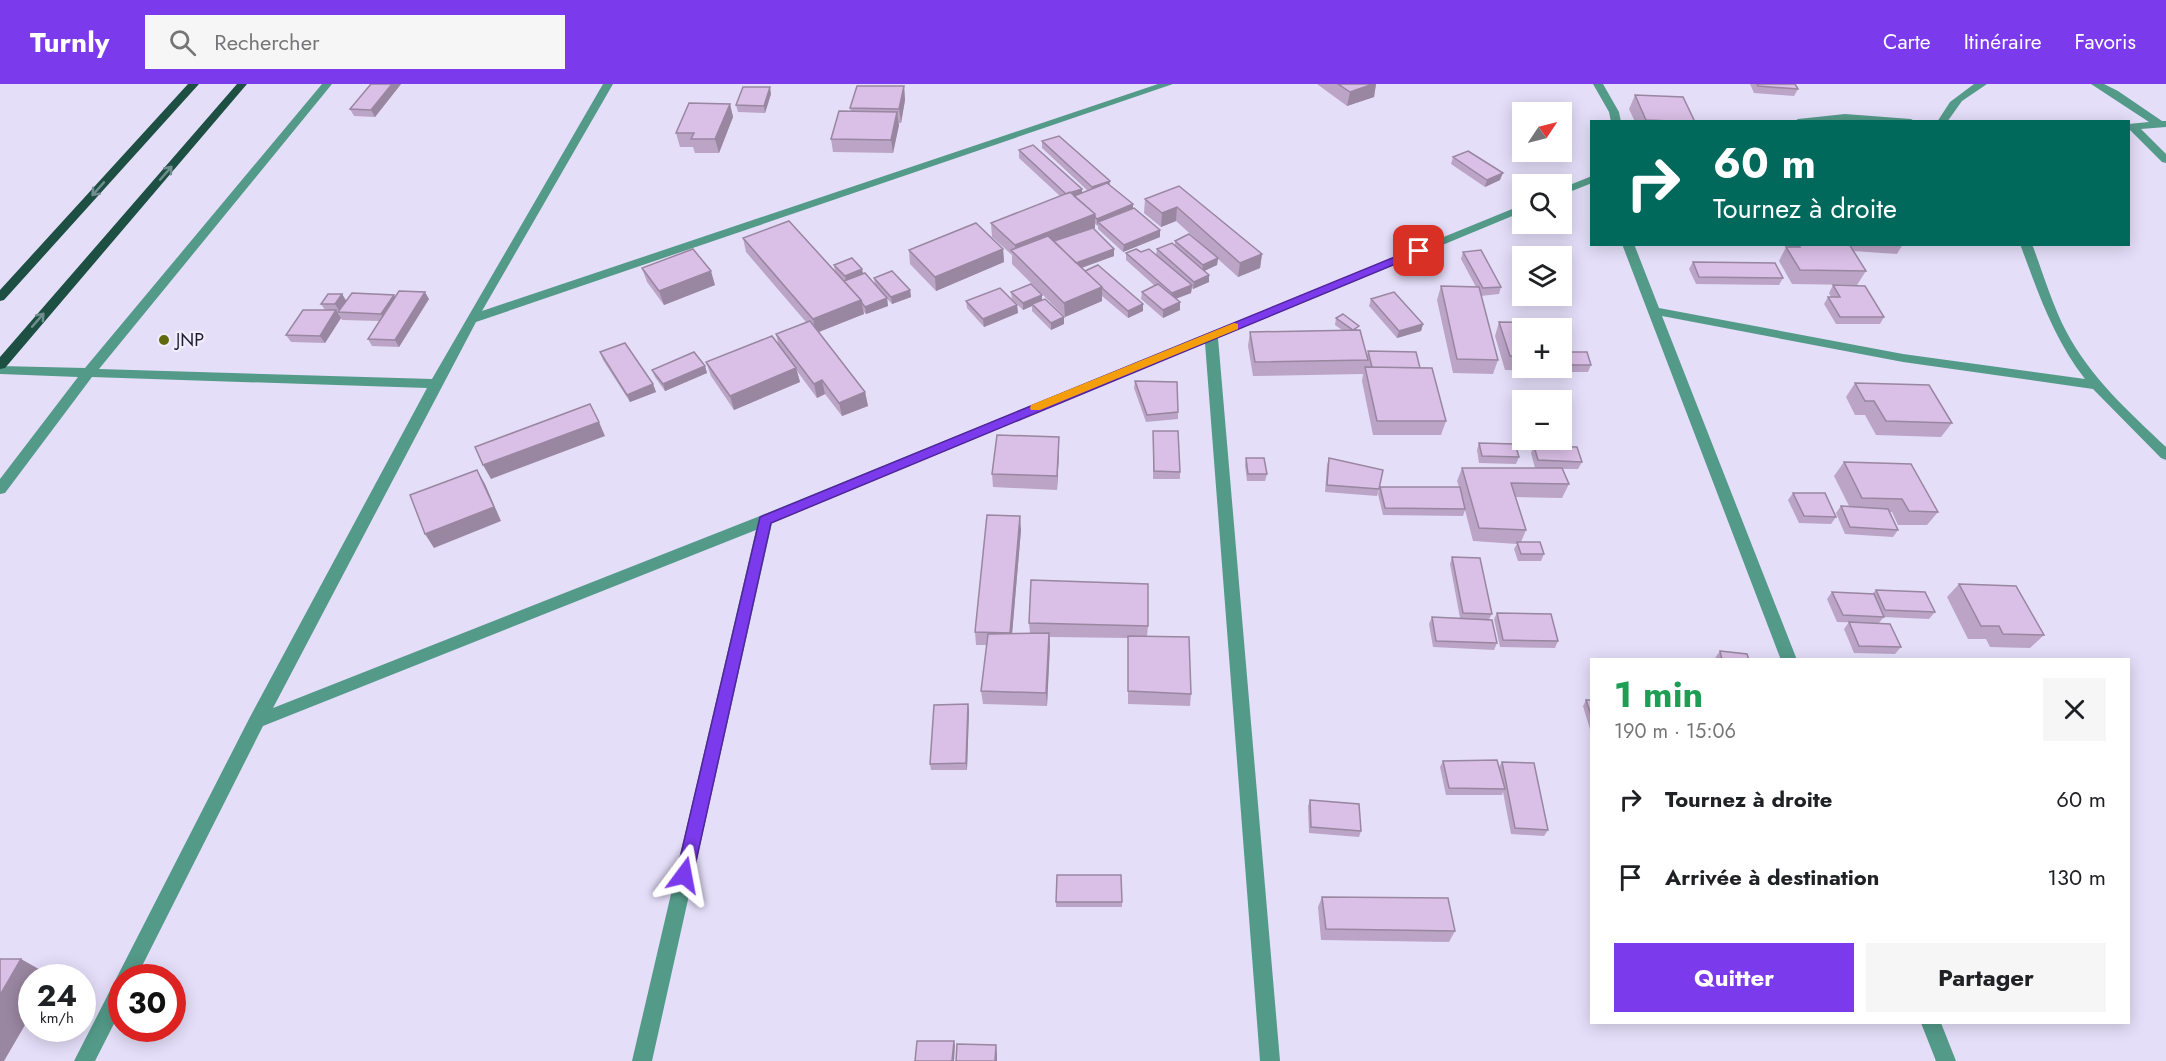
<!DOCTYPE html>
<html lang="fr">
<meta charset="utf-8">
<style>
body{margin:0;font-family:Jost,sans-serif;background:#f6f6f6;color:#202124;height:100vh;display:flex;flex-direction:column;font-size:22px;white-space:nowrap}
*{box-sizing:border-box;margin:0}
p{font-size:20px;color:#757577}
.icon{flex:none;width:33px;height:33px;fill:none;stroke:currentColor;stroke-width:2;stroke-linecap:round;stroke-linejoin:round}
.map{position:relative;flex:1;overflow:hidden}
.panel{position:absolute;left:1590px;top:574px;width:540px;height:366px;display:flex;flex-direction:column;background:#fff;border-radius:0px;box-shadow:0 3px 15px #0003}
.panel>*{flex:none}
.guide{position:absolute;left:1590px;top:36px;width:540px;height:126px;border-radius:0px;box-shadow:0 3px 15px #0003;background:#00695c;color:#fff;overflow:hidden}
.needle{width:39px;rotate:55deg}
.controls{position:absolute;left:1512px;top:18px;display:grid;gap:12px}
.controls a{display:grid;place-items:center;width:60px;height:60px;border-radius:0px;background:#fff;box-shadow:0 3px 15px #0003;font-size:30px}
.speed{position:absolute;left:18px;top:880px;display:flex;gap:12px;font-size:30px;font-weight:700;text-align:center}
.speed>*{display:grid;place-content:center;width:78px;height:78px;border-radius:50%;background:#fff;box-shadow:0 3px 15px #0003;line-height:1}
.speed small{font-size:15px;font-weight:400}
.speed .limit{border:9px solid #d22;background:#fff;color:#111}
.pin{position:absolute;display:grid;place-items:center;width:51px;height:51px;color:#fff;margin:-26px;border-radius:12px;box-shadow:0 3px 9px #0006}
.me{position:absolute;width:66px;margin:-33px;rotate:13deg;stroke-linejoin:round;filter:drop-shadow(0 0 4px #0008)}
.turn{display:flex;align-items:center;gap:21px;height:126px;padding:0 24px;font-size:27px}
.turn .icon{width:78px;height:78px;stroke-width:2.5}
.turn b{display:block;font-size:42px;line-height:51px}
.round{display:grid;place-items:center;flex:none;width:63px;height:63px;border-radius:0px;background:#f6f6f6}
.headline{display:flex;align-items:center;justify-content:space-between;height:102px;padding:0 24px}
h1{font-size:36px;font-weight:700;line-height:45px;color:#1e9e55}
.button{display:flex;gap:12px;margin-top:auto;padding:12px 24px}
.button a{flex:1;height:69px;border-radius:0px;background:#7c3aed;color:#fff;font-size:24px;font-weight:700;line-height:69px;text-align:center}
.button a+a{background:#f6f6f6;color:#202124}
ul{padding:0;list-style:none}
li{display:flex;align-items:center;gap:18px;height:78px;padding:0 24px}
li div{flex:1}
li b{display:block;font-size:22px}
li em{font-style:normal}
header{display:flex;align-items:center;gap:36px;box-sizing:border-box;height:84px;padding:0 30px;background:#7c3aed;color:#fff}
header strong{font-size:28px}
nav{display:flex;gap:33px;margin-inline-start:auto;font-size:21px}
.search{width:420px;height:54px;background:#f6f6f6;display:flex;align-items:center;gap:15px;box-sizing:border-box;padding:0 21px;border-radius:0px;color:#757577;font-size:22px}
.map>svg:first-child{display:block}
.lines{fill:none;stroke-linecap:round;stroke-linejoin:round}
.street{fill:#549a89;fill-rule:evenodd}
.primary{fill:#1d4f43;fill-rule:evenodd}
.wall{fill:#bba4c6}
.shaded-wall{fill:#9986a1}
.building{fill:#dabfe6;stroke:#9986a1;stroke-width:1.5}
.oneway{stroke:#718e8e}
.route{fill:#7c3aed;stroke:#51269a;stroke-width:1.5}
.slow{fill:#f59e0b}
.poi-dot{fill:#61690e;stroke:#f0edff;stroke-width:2}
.labels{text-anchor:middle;stroke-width:4.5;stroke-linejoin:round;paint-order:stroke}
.poi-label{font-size:18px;fill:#1f1b2b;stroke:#f0edff;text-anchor:start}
</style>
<header>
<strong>Turnly</strong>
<div class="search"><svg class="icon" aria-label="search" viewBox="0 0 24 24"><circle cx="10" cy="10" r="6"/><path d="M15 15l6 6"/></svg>Rechercher</div>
<nav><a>Carte</a><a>Itinéraire</a><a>Favoris</a></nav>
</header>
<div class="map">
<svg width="2166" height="977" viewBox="0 0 2166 977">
<rect width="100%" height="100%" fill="#e4def9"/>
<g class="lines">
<!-- street -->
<path class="street" d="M322 0H332L99 285 432 295 603 0H613L482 227 1158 0H1173L476 238 273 624 760 432 1522 121V128L1218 254 1280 977H1260L1205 259 772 439 652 977H632L756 446 263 642 136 894H122V924L95 977H74L250 633 427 304 92 293 5 409 0 410V395L78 293 0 290V282L85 284Z
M1593 0H1603L1619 28 1621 38H1611L1609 28Z
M1974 0H1987L1962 17 1947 38H1937L1950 18Z
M2091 0H2104L2118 7 2162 37H2166V43L2141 45 2166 70V79L2162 78 2128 44V40L2149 38Z
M1845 30 1911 35 1916 38H1793L1798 35Z
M1592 92V99L1562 111V104Z
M1622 160H1634L1659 224 1903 270 2085 295C2053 254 2038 208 2020 160H2032C2043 189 2052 220 2066 247 2090 293 2129 328 2166 363V376L2161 374 2093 305 1903 278 1662 232 1797 576H1781Z
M1921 939H1941L1956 977H1936Z"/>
<!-- primary -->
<path class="primary" d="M188 0H199L4 216 0 217V206Z
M237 0H247L5 284 0 285V273Z"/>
</g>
<!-- wall -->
<path class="wall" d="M371 0H401L375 33 354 32 350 25Z
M1317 0H1376L1374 13 1347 22Z
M1750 0H1795L1798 5 1794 12 1754 9Z
M904 2 905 16 901 39H898L899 41 893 69 833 68 831 55 851 27 850 24Z
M771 10 765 29 738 28 736 21Z
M1635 11 1695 38H1635L1629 25Z
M730 20 733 33 719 69H695L693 63H680L676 49Z
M1042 57 1110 101 1133 120V124L1160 153 1123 168 1098 145V142L1095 140 1094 145 1114 172 1082 184 1143 227 1128 234 1102 212V217L1065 233 1012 180V171L992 153 991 139 1060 112 1019 74V66L1082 105V109L1088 107 1042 64Z
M1453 73 1500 96 1485 103 1451 80Z
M1179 102 1262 170 1260 184 1238 193 1218 175 1217 181 1204 187 1209 198 1193 205 1192 204 1191 209 1176 215 1180 226 1163 234 1141 215 1142 208 1155 202 1126 176V169L1141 168 1156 171 1157 165 1175 161V157L1208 166 1176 137 1161 143 1144 129 1145 115Z
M743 154 835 188 834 181 863 190 875 201 874 194 910 206 911 213 892 220 880 207 887 214 888 222 866 230 863 227 864 230 819 248 865 308 868 322 842 332 825 310 817 314 797 287 800 298 734 326 711 292 706 278 779 263 776 250 806 238 746 168Z
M1787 160H1903L1897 170 1853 167 1866 187 1857 201 1792 200 1779 177 1786 163H1789Z
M1003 165 1004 178 936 207 910 180 909 166Z
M1463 168 1501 203 1499 210 1481 212 1498 276 1493 290 1453 289 1437 216 1441 202 1476 203 1461 175Z
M1693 178 1783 194 1779 201 1696 200 1689 185Z
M642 184 715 201 664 221 647 198Z
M1833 201 1884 233 1880 240H1836L1824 220 1828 213H1831L1829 209Z
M1011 208 1042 211V216L1064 233V240L1051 246 1032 227V222L1023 226 1012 215Z
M342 210 346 217 395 213 429 215 399 263 372 262 368 255 379 237 342 236 338 228 337 227 341 234 325 259 291 258 286 251 325 226 321 220Z
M1371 215 1423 240 1421 247 1397 254 1369 222Z
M966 217 1017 221 1018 229 984 243 967 224Z
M1336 234 1358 246 1367 272 1368 267 1420 284 1446 337 1441 351H1373L1362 297 1363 290 1253 292 1248 262 1250 248 1342 246 1335 241Z
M1499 238 1522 244V284H1562V273L1569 268 1591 281 1588 288H1569L1567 283 1565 287 1505 286 1495 252Z
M600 268 653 300 656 308 630 318 603 276Z
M705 282 707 289 665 307 655 293 652 286Z
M1135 297 1178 328V335L1146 338 1134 304Z
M1855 299 1952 339 1941 353 1876 351 1865 331H1855L1846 313Z
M1153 347 1180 388V395H1153Z
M1059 353V367L1057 406 993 403 992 390Z
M1479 359 1519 373 1516 380 1479 379 1477 366Z
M1534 362 1582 378 1578 385H1563L1569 400 1562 414 1515 413 1526 446 1521 458 1544 470 1541 477H1518L1514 465 1517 460 1473 457 1465 426 1463 432 1383 431 1378 410 1380 403H1459L1457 397 1462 384H1535L1531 369Z
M1246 374 1267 390 1265 397H1247L1245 381Z
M1329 374 1379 405 1377 412 1325 408 1327 381Z
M1844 378 1938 428 1927 441H1898L1892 428H1890L1898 446 1893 453 1845 450 1836 429 1841 422H1849L1834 392Z
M1793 409 1836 433 1831 440 1799 439 1788 416Z
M1021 446 1012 550 1030 549 1029 539 1148 542 1147 552 1191 610 1190 622 1128 620V554L1050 553 1047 622 983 620 981 607 987 561H976L975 548Z
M1452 473 1492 530 1489 535 1497 559 1494 566 1433 563 1429 540 1432 533 1460 534 1450 480Z
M1959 500 2044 551 2030 564 1990 563 1986 555H1968L1947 513Z
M1876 506 1935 528 1929 535 1884 533 1879 539 1901 563 1895 570 1854 569 1844 545 1849 538 1871 539 1837 538 1827 515 1832 508 1872 510Z
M1497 529 1558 557 1555 564 1500 563 1494 535Z
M1720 567 1749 576H1716L1715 574Z
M1586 616H1592V652L1583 622Z
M968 620 969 627 967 686H931L930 680Z
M1443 677 1499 683 1502 678 1548 746 1544 752 1511 750 1503 708 1502 711H1446L1440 683Z
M1310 716 1361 747 1359 753 1309 749 1308 722Z
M1057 791 1122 818V823H1056Z
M1322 813 1455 847 1449 858 1321 856 1318 823Z"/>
<!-- shaded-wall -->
<path class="shaded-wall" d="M392 0H401L375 33 371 26Z
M1373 0H1376L1374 13 1347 22 1350 8Z
M904 2 905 16 901 39 899 25Z
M770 3 771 10 765 29 764 22Z
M730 20 733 33 719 69 715 55Z
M897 28 899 41 893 69 891 56Z
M1503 89 1500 96 1485 103 1487 96Z
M1110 97 1109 104 1092 110V103Z
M1082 105V113L1066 111Z
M1133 120V127L1098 138 1097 142V135Z
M1177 123 1176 137 1161 143 1162 129Z
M1095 130V144L1056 160 1015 170V161Z
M1160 146V153L1123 168 1124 161Z
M1003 165 1004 178 936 207 935 193Z
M1114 165V172L1075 186V179Z
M1262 170 1260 184 1238 193 1240 179Z
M1218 174 1217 181 1202 188 1203 181Z
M862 185 864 192 846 199 845 192Z
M711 187 715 201 664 221 659 207Z
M1209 191V198L1193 205 1194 198Z
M1192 201 1191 209 1172 216V209Z
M1102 203V217L1065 233 1064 219Z
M910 206 911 213 892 220 891 213Z
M425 208 429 215 399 263 395 256Z
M342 210 347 218 340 228 335 220Z
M394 211 398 218 385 238 381 230Z
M1042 211V218L1032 220V222L1023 226V219Z
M887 214 888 222 866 230 865 223Z
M861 216 864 230 816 249 813 235Z
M1180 218V226L1163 234V226Z
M1143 220V227L1128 234V227Z
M1017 221 1018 229 984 243 983 235Z
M336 226 341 234 325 259 320 252Z
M1064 233V240L1051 246V239Z
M1423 240 1421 247 1397 254 1399 247Z
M705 282 707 289 665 307 663 300Z
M796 284 800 298 734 326 730 312Z
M822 296 825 310 817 314 814 300Z
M653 300 656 308 630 318 627 311Z
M865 308 868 322 842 332 839 319Z
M599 338 605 352 491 395 483 381Z
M1059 353V367L1057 406V392Z
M477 386 485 400 501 437 434 464 425 450Z
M1020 432 1021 446 1011 562 1010 549Z
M1049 549 1050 562 1047 622 1046 609Z
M968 620 969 627 967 686 966 679Z
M21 875 53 893 52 894H32V929L4 977H0V911Z
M954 957 955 962 954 977H952Z
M996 961 997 970V977H995Z"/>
<!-- building -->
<path class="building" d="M371 0H392L371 26 350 25Z
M1338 0H1373L1350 8Z
M1757 0H1795L1798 5 1758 2Z
M857 2H904L899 25 850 24Z
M743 3H770L764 22 736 21Z
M1635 11 1683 13 1695 38 1646 36Z
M689 19 730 20 715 55H691L694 49H676Z
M839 27 897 28 891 56 831 55Z
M1059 52 1110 97 1092 103 1042 57Z
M1033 61 1082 105 1066 110 1019 66Z
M1468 67 1503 89 1487 96 1453 73Z
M1107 99 1133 120 1097 135 1095 133V130L1074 112Z
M1179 102 1262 170 1240 179 1177 123 1162 129 1145 115Z
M1070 108 1095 130 1015 161 991 139Z
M1134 124 1160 146 1124 161 1098 138Z
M789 137 861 216 813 235 743 154Z
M976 139 1003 165 935 193 909 166Z
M1093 144 1114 165 1076 179 1054 157Z
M1189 150 1218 174 1203 181 1175 157Z
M1048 152 1102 203 1064 219 1011 166Z
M1172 159 1209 191 1194 198 1157 165Z
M1798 160H1849L1866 187 1800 186 1786 163H1800Z
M693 165 711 187 659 207 642 184Z
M1136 165 1141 168 1149 165 1192 201 1172 209 1126 169Z
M1481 166 1501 203 1483 204 1463 168Z
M852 174 862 185 845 192 834 181Z
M1693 178 1775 179 1783 194 1699 193Z
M1098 181 1143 220 1128 227 1102 204V203L1085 187Z
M892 187 910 206 891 213 874 194Z
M865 189 887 214 865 223 862 219 861 216 844 197Z
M1031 200 1042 211 1023 219 1011 208Z
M1158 200 1180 218 1163 226 1142 208Z
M1833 201 1865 202 1884 233H1840L1828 213H1840Z
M1441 202 1479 203 1498 276 1457 275Z
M1000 204 1017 221 983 235 966 217Z
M399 207 425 208 395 256 368 255Z
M1394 208 1423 240 1399 247 1371 215Z
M352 209 394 211 381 230 338 228Z
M328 210H342L335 220H321Z
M1045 215 1064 233 1051 239 1032 220Z
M303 226H336L320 252 286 251Z
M1343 230 1359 242 1353 246 1336 234Z
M810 237 865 308 839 319 822 296 814 300 776 250Z
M1499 238 1559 239 1561 244H1522V272H1510Z
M1360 246 1368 276 1255 278 1250 248Z
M1562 247 1571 273H1562Z
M772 252 796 284 730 312 706 278Z
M625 259 653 300 627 311 600 268Z
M1368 267 1416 268 1420 284 1372 283Z
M694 268 705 282 663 300 652 286Z
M1569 268H1587L1591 281H1572L1570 276 1571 273Z
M1365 283 1432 284 1446 337H1377Z
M1135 297 1177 298 1178 328 1147 331Z
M1855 299 1929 301 1952 339 1886 337 1874 317H1865Z
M590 320 599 338 483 381 475 363Z
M1153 347H1178L1180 388 1154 387Z
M997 351 1059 353 1057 392 992 390Z
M1479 359 1515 360 1519 373 1482 372Z
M1534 362 1577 363 1582 378 1538 376Z
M1246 374H1264L1267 390H1248Z
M1329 374 1383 386 1379 405 1327 401Z
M1844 378 1911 380 1938 428 1909 427 1902 415 1862 414Z
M1462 384H1562L1569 400 1511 399 1526 446 1479 444Z
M477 386 494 423 425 450 410 411Z
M1380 403H1460L1465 425 1385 424Z
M1793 409H1825L1836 433 1804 432Z
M1841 422 1888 425 1898 446 1850 443Z
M987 431 1020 432 1010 549 975 548Z
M1517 458H1540L1544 470H1521Z
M1452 473 1480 474 1492 530 1463 529Z
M1031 496 1148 500V542L1029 539Z
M1959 500 2016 502 2044 551 2003 550 1999 542H1981Z
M1876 506 1925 508 1935 528 1885 526Z
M1832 508 1874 510 1884 533 1843 531Z
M1497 529 1551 530 1558 557 1503 556Z
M1432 533 1492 536 1497 559 1436 557Z
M1849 538 1890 540 1901 563 1859 562Z
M1049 549 1046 609 981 607 988 550Z
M1128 552 1189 553 1191 610 1128 607Z
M1720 567 1747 570 1749 576H1722Z
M1586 616H1592V634Z
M968 620 966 679 930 680 934 621Z
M1497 676 1505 705 1449 704 1443 677Z
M1502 678 1534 679 1548 746 1515 744Z
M1310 716 1359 720 1361 747 1311 743Z
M1057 791H1121L1122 818H1056Z
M1322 813 1448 814 1455 847 1326 845Z
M0 875H21L0 911Z
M917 957H954L952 977H915Z
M957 960 996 961 995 977H956Z"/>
<!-- one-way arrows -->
<defs><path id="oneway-shaft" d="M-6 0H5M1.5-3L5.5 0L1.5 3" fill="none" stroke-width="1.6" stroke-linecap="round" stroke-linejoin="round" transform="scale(1.5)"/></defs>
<g class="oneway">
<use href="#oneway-shaft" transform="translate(166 89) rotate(-49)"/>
<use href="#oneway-shaft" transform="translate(98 105) rotate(132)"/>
<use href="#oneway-shaft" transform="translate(38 236) rotate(-49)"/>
</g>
<!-- route -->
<path class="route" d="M1419 163 1424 167 1422 169 771 439 693 791 690 797 684 799 678 797 676 791 760 433Z"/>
<!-- slow -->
<path class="slow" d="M1234 239 1238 240V245L1040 326H1031L1030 324 1031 321Z"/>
<!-- markers -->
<circle class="poi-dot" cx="164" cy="256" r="6"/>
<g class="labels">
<!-- poi labels -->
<g class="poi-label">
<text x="176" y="262">JNP</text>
</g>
</g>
</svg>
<div class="controls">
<a><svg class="needle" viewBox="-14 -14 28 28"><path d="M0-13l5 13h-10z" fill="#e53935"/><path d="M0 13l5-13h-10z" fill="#757577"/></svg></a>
<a><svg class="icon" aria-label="search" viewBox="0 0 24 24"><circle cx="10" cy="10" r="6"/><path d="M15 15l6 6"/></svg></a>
<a><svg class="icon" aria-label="layers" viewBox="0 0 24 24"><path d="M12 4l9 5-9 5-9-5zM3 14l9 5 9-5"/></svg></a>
<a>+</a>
<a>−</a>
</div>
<div class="speed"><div>24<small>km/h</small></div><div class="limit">30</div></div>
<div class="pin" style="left:1419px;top:167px;background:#d93025"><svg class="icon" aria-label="arrive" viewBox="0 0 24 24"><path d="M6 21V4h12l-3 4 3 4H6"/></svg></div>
<svg class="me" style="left:684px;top:791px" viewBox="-20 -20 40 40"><path d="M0-17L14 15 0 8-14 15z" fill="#7c3aed" stroke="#fff" stroke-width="4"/></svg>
<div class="guide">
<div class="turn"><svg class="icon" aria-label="right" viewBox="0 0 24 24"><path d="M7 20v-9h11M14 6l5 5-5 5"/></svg><div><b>60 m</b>Tournez à droite</div></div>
</div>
<section class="panel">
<div class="headline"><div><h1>1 min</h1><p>190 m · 15:06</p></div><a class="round"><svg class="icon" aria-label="close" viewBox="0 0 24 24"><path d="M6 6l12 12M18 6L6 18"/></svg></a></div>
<ul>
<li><svg class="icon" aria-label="right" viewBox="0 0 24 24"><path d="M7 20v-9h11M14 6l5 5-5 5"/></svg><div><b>Tournez à droite</b></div><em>60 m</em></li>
<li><svg class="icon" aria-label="arrive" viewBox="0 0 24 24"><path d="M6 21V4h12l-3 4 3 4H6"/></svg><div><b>Arrivée à destination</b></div><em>130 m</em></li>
</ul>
<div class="button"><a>Quitter</a><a>Partager</a></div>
</section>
</div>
